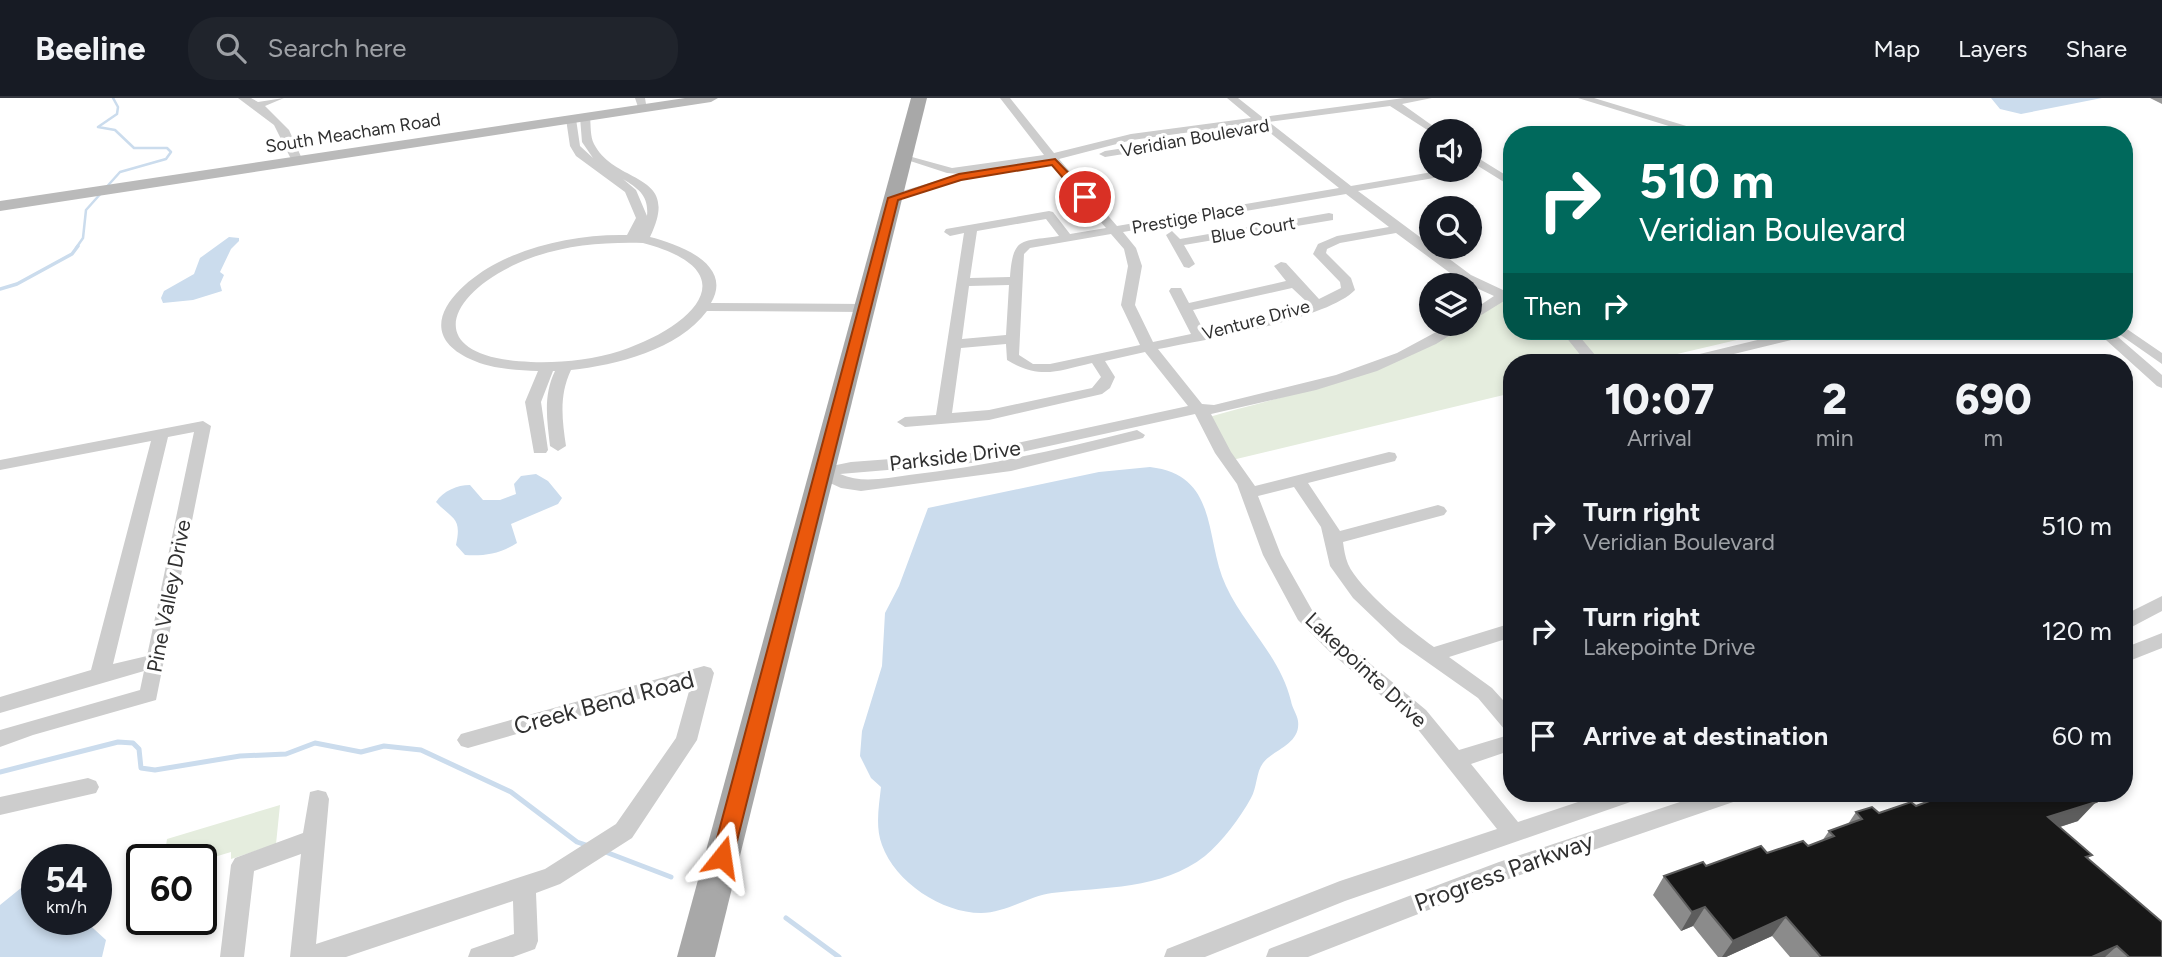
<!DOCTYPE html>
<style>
body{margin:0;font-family:Figtree,sans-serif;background:#20242c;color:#f1f3f6;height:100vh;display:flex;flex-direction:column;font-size:26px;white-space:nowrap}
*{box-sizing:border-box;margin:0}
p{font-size:23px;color:#9ea1a6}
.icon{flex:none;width:38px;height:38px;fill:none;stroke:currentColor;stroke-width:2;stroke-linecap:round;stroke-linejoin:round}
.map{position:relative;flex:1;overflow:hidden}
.side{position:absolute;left:1503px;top:256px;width:630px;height:448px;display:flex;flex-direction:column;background:#171b24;border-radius:28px;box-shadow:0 4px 10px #0003}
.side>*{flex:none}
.guide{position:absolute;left:1503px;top:28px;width:630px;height:214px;border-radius:28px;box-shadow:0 4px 10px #0003;background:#00695c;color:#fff;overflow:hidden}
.controls{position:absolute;left:1419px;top:21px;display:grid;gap:14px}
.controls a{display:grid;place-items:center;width:63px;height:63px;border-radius:50%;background:#171b24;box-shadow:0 4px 10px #0003;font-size:35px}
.speed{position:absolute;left:21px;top:746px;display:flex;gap:14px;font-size:35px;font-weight:700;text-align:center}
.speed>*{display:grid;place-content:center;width:91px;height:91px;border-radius:50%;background:#171b24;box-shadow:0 4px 10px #0003;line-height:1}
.speed small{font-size:18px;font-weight:400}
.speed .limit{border:4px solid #111;border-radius:10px;background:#fff;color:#111}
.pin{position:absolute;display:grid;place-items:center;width:60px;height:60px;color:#fff;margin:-30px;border:4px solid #fff;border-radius:50%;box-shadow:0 2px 7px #0007}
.me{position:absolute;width:77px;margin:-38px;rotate:15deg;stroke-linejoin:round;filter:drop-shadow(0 0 5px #0008)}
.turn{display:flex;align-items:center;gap:24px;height:147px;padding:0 21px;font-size:32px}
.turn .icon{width:91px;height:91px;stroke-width:2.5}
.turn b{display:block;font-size:49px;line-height:60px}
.then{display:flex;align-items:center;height:66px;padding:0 21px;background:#0003;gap:14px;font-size:26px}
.eta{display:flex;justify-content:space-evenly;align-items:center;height:119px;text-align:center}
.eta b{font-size:42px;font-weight:800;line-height:49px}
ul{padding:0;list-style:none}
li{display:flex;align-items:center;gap:21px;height:105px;padding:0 21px}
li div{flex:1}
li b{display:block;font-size:26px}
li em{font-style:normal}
header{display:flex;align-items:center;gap:42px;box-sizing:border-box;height:98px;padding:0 35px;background:#171b24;border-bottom:2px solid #363941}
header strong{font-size:33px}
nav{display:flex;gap:38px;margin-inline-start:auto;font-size:24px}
.search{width:490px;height:63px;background:#20242c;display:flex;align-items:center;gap:18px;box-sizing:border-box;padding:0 24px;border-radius:28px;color:#9ea1a6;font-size:26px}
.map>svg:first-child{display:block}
.green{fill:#e5edde}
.water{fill:#cbdced}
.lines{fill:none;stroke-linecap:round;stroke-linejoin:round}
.stream-far2{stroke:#cbdced;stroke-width:2.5}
.stream-far1{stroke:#cbdced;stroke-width:3.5}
.stream{stroke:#cbdced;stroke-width:5}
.street{fill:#cdcdcd;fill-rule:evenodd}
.secondary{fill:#bababa;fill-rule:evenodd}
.primary{fill:#a8a8a8;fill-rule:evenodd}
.highway{fill:#979797;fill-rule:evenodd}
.wall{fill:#8b8b8b}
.shaded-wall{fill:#5d5d5d}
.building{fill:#171717;stroke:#5d5d5d;stroke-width:2}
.route{fill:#ea580c;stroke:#983908;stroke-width:2}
.labels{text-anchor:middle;stroke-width:7;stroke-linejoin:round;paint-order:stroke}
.far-street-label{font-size:18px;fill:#303030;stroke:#fff}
.street-label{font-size:21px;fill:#303030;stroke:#fff}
.near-street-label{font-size:24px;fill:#303030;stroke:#fff}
</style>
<header>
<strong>Beeline</strong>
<div class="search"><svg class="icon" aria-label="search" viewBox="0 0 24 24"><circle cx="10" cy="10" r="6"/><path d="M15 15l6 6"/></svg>Search here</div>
<nav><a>Map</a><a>Layers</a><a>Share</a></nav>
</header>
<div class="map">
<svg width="2162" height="859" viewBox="0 0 2162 859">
<rect width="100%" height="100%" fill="#fff"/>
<!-- green -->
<path class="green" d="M1512 192V233H1775L1643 264H1512V295L1228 363 1206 320C1278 299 1355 284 1423 250 1438 242 1452 226 1470 226V220Z
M280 707 276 746 231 761V754L201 763 164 761 167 741Z"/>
<!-- water -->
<path class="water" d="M1991 0H2102L2021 16 2000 11Z
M229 139 239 140V143L231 151 220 174 224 177 220 186 222 193 193 202 163 205 161 200 164 193 194 176 200 160Z
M1150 369C1220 377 1204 442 1226 488 1245 529 1280 558 1291 603 1292 610 1297 616 1298 623 1301 646 1274 651 1263 665 1256 674 1257 690 1251 700 1240 720 1222 744 1205 758 1162 792 1103 789 1052 795 1029 798 1006 815 981 815 942 815 895 784 882 747 875 728 879 708 881 689L871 680 860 658 862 633 882 568 885 515 899 488 928 410 1099 374Z
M536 376 548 383 562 400 558 406 511 426 517 445C499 456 485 458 465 457L456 447C462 419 453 422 436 404 443 393 457 387 470 387L483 402H500L516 396 514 386 521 378Z
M37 786V821H83L106 842 102 859H0V807L21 790Z"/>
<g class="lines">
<!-- stream-far2 -->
<path class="stream-far2" d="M76 150 83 140 86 112 120 74 166 61 171 54 167 50H134L115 32 98 29 117 16 118 9 113 0"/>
<!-- stream-far1 -->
<path class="stream-far1" d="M0 191 17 186 72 156 78 148"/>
<!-- stream -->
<path class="stream" d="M0 674 118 644 133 645 139 651 141 670 155 672 240 658 286 656 315 645 361 654 384 648 421 652 511 694 577 744 589 748
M603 753 671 779
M786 820 839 859"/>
<!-- street -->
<path class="street" d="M238 0H251L258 4 284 0 265 8 289 32 303 63 301 65H293L274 27Z
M635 0H645L647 12H639Z
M1000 0H1010L1054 55 1131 36 1251 20 1227 0H1238L1262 19 1404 0H1432L1402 6 1440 33 1432 35 1390 8 1269 24 1351 88 1444 72H1469L1463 75 1358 93 1471 177 1503 192 1512 189V206L1504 203 1470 224V214L1494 198 1461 183 1396 135 1340 145 1327 151 1326 155 1351 180 1355 192C1326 222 1202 242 1158 251L1202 306 1214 307 1336 277 1397 255 1451 226H1468L1436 246 1377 273 1316 292 1211 316 1231 354 1255 388 1389 354 1395 355 1397 359 1395 363 1308 385 1340 433 1438 407 1444 409 1447 413 1444 417 1343 444C1344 451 1345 459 1348 466 1359 491 1411 533 1434 549L1512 525V539L1449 559 1492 590 1512 612V634L1505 632 1478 600 1400 545 1353 500 1330 468 1321 429 1294 389 1258 398 1281 457 1312 512 1344 544 1426 612 1459 652 1512 636V652L1471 666 1518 724 1605 695H1642L1639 701 1345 803 1205 859H1164L1167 851 1340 783 1497 731 1412 624 1330 554 1298 522 1263 457 1237 386 1215 355 1195 316 971 365 840 376C862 386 886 380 909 377 987 368 1061 351 1137 332L1145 337 1143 340 1011 373 861 393 841 390 817 379 815 375 817 371 851 364 971 355 1188 308 1145 254 1105 263 1115 279 1110 290 1102 296 989 322 905 329 897 324 905 319 936 317 964 135 950 138 944 134 946 131 1049 113 1053 114 1070 136 1106 130 1048 63 971 76V80L889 103V97L960 76 947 75 901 60V56L952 70 1044 57ZM1258 25 1339 90 1117 128 1059 61 1132 42ZM1346 96 1389 129 1337 138 1318 146 1313 156 1340 184 1341 190 1319 201 1286 165 1281 164 1274 168 1286 183 1189 205 1181 190H1171L1169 193 1191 236 1153 244 1135 207 1142 168 1136 150 1123 134ZM1046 121 1059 138C1022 144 1013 137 1010 179L970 180 977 133ZM1111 136 1124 151 1128 168 1121 207 1140 247 1050 266H1033L1019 257 1024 156 1030 150ZM1009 187 1006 237 962 241 969 188ZM1292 190 1308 205 1263 221 1204 233 1193 212ZM1006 246 1007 262C1040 282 1057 273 1092 265L1101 279 1092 290 989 312 952 315 961 250Z
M1578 0H1594L1716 37H1698Z
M585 16 590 19C591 28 590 38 594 46 616 88 682 73 650 139 678 146 734 166 711 205L865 206 872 210 865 214 707 213C678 252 616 267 571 272 559 297 562 321 566 348L558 353 550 348C547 321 543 298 555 273H553L541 304 548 352 546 355H534L525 304 538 273C515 272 491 271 470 261 408 232 460 184 497 165 536 145 583 136 627 137L636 120 625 94 576 58 570 48 566 21 571 18 576 21 580 48 593 60 582 44 580 19ZM623 81C639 91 649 98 647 118L636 92ZM643 145C752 174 691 230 620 253 592 262 561 265 531 264 418 260 445 193 528 161 565 147 604 144 643 145Z
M1182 41 1187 44 1186 46 1105 59 1099 56 1105 53Z
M1470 55 1512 81V89L1470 63Z
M1329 115 1333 116V122L1184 147 1195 166 1189 170 1184 169 1166 137 1172 133 1180 141Z
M2124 229 2162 255V266L2119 236 2117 233H2124Z
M1561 233H1575L1601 264H1586Z
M1795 233H1818L1816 236 1701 264H1677L1679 261Z
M2096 233H2111L2162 277V290L2157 288Z
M203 323 211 328 156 602 33 637 0 649V632L140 592 144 573 0 615V599L91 572 151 343 0 372V362ZM194 334 147 558 113 566 168 339Z
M2162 498V513L2124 533V517Z
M2162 535V550L2124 565V550Z
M704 568 711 570 714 575 697 642 632 740 560 786 536 795 538 843 535 851 513 859H468L471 851 514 836 513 803 346 859H290L301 756 254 773 244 859H220L231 767 235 760 303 735 310 694 318 692 326 694 329 701 316 846 545 771 616 726 676 640 691 586 468 650 461 648 457 642 461 636Z
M88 680 96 683 99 689 96 695 0 717V699Z
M1707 695H1745L1742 701 1503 783 1308 859H1266L1269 851 1499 764Z"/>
<!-- secondary -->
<path class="secondary" d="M685 0H718L711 4 0 113V103Z"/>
<!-- primary -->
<path class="primary" d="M911 0H927L715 859H677Z"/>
<!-- highway -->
<path class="highway" d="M2150 0H2162V6Z"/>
</g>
<!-- wall -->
<path class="wall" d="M1935 695 2078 723 2060 729 2092 757 2088 760 2162 859H1790L1772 838 1726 859H1718L1693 828 1681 833 1653 797 1664 778 1706 768 1808 748 1822 743 1829 733 1848 726 1856 714 1879 715 1916 708 1929 703Z"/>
<!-- shaded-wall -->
<path class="shaded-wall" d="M2096 704 2078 723 2031 738 2048 719Z
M1705 809 1693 828 1681 833 1692 814Z
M1786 819 1772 838 1726 859H1722L1733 843Z
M2117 848 2105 859H2092Z"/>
<!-- building -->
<path class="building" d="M1935 695H2085L2096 704 2048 719 2092 757 2086 759 2162 824V859H2129L2117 848 2092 859H1821L1786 819 1733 843 1705 809 1692 814 1664 778 1703 764 1706 768 1761 748 1767 755 1803 743 1808 748 1834 738 1829 733 1862 721 1856 714 1872 709 1879 715 1911 704 1916 708 1940 699Z"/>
<!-- route -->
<path class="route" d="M1055 61 1089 96V101H1081L1052 67 961 82 898 102 733 759 730 766 722 768 715 766 712 759 888 100 959 76Z"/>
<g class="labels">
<!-- far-street labels -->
<g class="far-street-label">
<text transform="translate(353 35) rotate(-9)" y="6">South Meacham Road</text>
<text transform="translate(1195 40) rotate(-10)" y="6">Veridian Boulevard</text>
<text transform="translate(1188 120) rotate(-10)" y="6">Prestige Place</text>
<text transform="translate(1253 132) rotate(-10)" y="6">Blue Court</text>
<text transform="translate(1256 222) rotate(-15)" y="6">Venture Drive</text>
</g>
<!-- street labels -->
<g class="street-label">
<text transform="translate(955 358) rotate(-7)" y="7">Parkside Drive</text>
<text transform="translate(169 498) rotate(-79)" y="7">Pine Valley Drive</text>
<text transform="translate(1366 572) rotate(43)" y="7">Lakepointe Drive</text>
</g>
<!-- near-street labels -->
<g class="near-street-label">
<text transform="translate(604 605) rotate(-15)" y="8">Creek Bend Road</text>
<text transform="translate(1504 774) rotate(-20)" y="8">Progress Parkway</text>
</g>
</g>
</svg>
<div class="controls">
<a><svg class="icon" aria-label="sound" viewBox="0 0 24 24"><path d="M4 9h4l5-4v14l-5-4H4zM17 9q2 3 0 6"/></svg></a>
<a><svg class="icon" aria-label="search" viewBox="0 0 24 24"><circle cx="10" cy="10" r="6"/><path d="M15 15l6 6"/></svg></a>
<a><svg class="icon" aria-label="layers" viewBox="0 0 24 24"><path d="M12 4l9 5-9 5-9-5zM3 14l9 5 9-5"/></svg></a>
</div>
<div class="speed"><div>54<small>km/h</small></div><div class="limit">60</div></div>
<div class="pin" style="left:1085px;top:99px;background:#d93025"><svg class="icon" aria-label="arrive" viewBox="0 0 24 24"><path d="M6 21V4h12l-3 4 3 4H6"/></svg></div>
<svg class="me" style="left:722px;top:759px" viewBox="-20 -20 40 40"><path d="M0-17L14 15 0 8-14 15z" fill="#ea580c" stroke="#fff" stroke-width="4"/></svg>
<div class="guide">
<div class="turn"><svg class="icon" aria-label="right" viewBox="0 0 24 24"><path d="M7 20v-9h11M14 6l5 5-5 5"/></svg><div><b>510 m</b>Veridian Boulevard</div></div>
<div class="then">Then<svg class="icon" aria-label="right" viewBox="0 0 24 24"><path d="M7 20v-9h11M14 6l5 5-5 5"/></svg></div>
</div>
<section class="side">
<div class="eta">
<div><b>10:07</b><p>Arrival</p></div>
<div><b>2</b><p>min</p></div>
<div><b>690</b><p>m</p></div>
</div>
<ul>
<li><svg class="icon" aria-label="right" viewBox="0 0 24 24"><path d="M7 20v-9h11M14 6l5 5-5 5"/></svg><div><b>Turn right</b><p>Veridian Boulevard</p></div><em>510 m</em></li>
<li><svg class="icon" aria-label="right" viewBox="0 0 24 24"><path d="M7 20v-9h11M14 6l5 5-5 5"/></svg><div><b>Turn right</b><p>Lakepointe Drive</p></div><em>120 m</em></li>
<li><svg class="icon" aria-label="arrive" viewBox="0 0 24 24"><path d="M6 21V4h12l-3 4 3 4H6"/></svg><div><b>Arrive at destination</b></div><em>60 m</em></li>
</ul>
</section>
</div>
